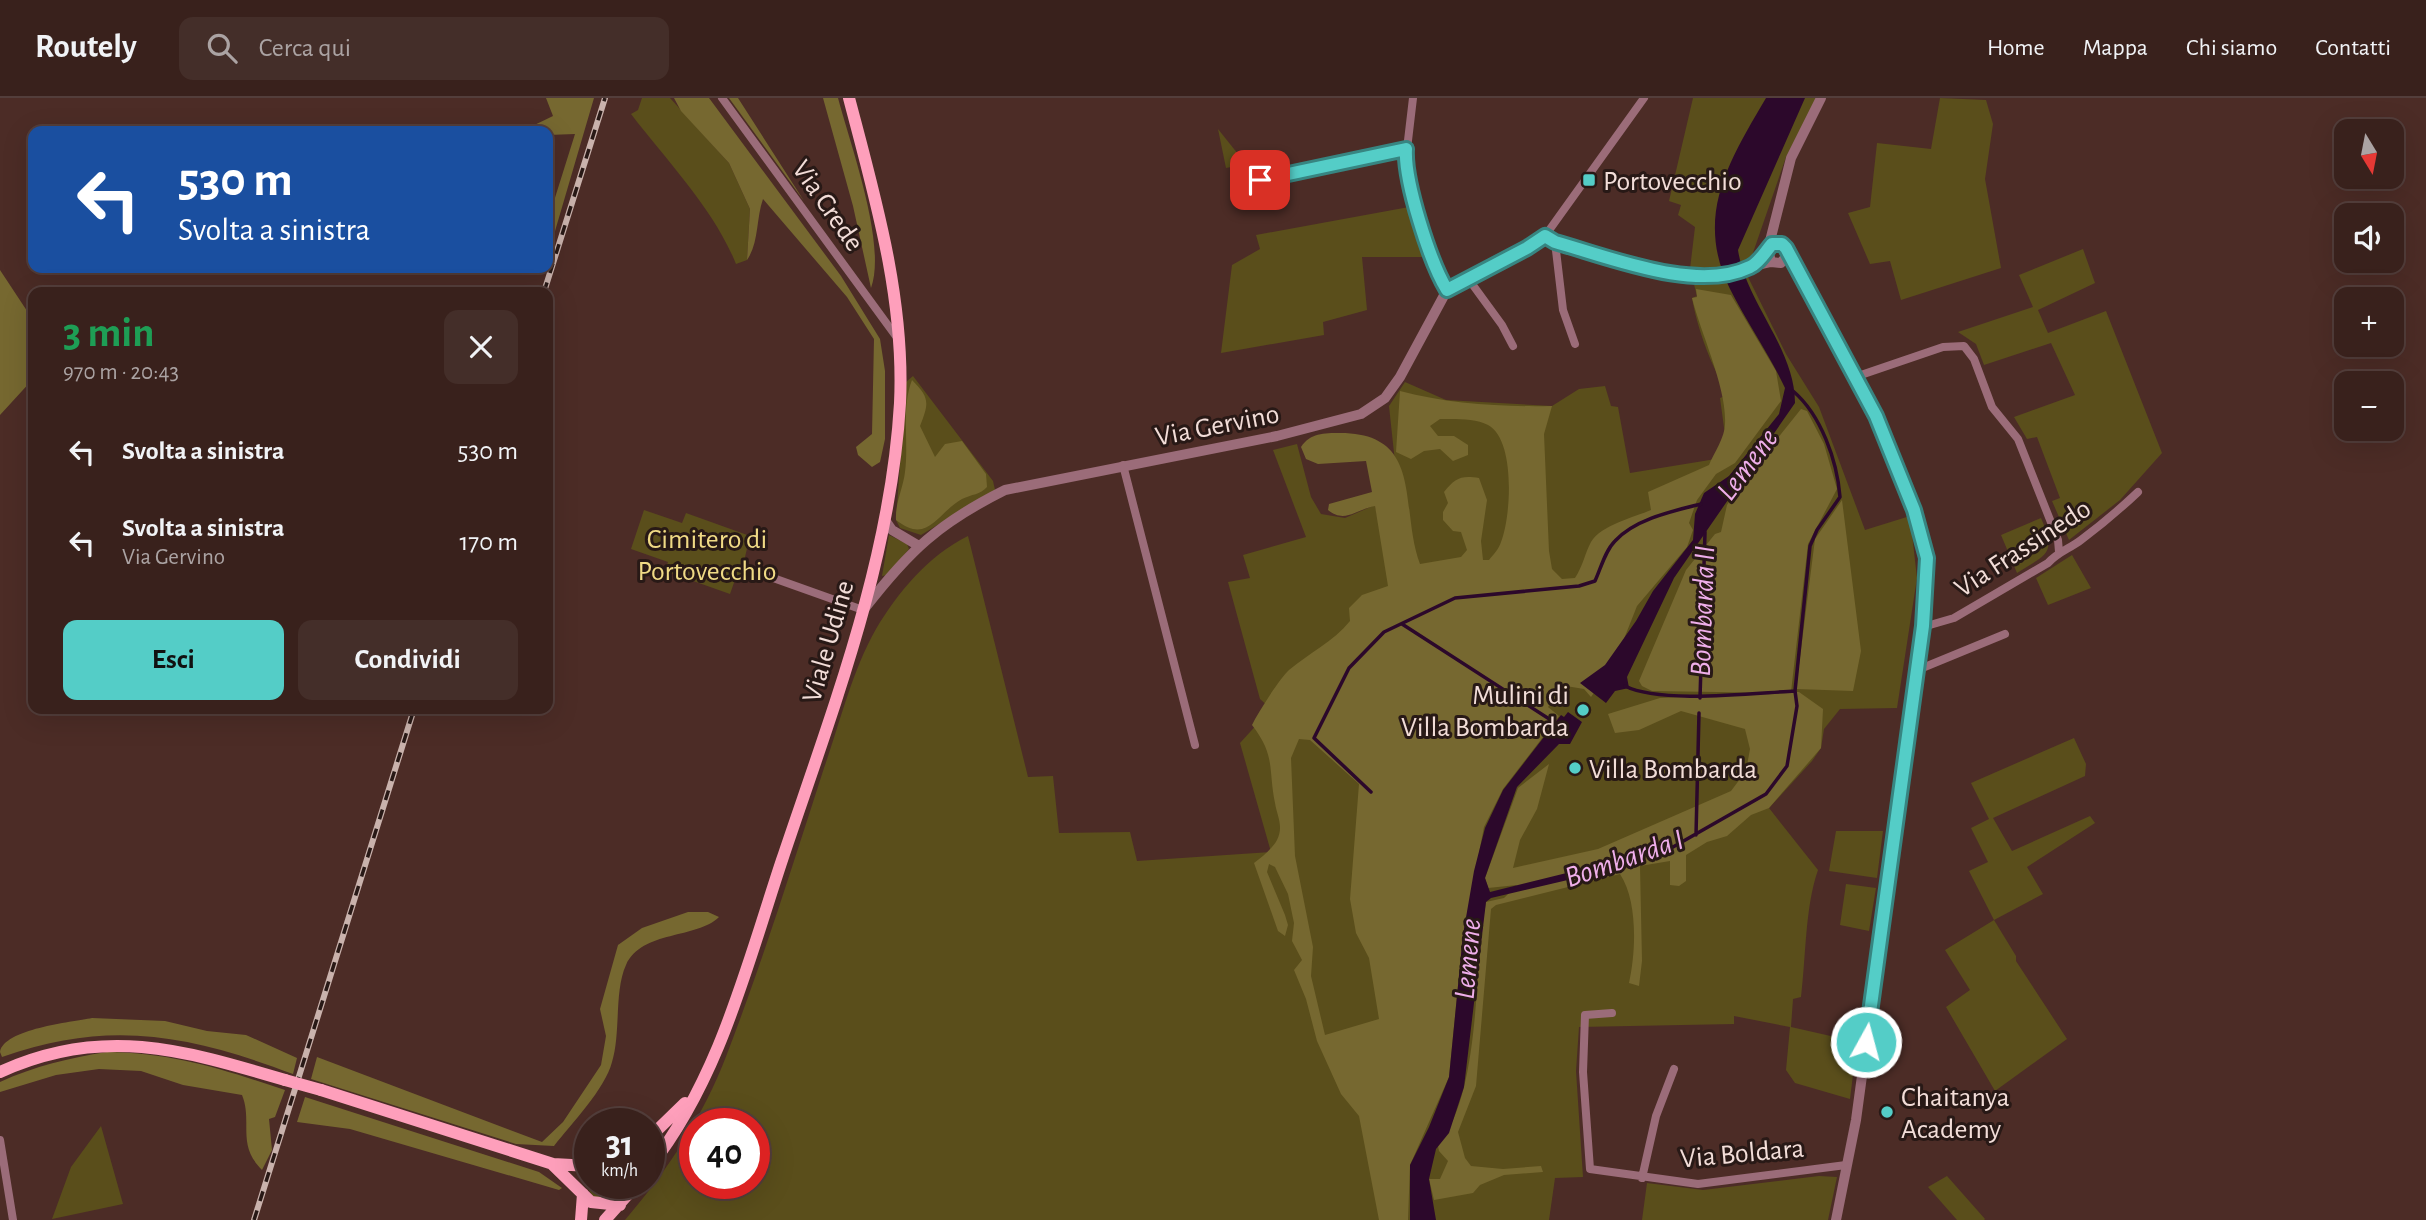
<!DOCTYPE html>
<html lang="it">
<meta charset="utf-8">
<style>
body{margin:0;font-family:"Alegreya Sans",sans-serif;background:#442e29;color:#f1f3f6;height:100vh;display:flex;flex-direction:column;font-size:26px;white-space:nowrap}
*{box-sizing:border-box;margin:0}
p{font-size:23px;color:#aba3a3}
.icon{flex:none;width:38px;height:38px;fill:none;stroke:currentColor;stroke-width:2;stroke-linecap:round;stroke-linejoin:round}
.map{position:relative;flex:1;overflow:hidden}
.drawer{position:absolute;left:28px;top:189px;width:525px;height:427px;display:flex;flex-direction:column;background:#39211c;border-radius:14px;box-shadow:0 7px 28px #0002,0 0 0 2px #533e3b}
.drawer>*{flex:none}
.hud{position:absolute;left:28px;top:28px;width:525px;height:147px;border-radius:14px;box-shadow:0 7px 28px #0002,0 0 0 2px #533e3b;background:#1a4fa0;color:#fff;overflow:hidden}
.needle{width:46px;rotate:170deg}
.fabs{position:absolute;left:2334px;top:21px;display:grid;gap:14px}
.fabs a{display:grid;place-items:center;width:70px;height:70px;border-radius:14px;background:#39211c;box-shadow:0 7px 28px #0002,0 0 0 2px #533e3b;font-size:35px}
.speed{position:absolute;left:574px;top:1010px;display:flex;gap:14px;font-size:35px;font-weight:700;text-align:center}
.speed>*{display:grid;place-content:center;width:91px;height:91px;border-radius:50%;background:#39211c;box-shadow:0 7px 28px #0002,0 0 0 2px #533e3b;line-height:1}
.speed small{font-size:18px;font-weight:400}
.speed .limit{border:10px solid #d22;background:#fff;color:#111}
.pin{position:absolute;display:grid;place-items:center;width:60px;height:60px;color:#fff;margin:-30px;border-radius:14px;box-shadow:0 4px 10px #0006}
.me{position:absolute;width:77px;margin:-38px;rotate:7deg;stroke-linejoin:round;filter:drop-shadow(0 0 5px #0008)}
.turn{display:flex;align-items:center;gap:24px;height:147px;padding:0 35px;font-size:32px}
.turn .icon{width:91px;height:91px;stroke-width:2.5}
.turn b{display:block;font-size:49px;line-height:60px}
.round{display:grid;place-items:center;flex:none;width:74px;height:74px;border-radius:14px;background:#442e29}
.overview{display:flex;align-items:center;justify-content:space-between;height:119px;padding:0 35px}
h1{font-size:42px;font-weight:700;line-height:52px;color:#1e9e55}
.cta{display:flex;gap:14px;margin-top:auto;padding:14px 35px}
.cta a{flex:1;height:80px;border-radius:14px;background:#54cdc7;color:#111;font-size:28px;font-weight:700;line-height:80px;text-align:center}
.cta a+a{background:#442e29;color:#f1f3f6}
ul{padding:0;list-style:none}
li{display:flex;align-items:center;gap:21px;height:91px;padding:0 35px}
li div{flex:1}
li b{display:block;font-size:26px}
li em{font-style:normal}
header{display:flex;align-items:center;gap:42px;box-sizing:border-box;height:98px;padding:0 35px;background:#39211c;border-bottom:2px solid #533e3b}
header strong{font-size:33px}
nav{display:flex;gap:38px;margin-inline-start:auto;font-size:24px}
.search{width:490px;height:63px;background:#442e29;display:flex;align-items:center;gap:18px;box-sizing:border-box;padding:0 24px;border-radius:14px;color:#aba3a3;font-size:26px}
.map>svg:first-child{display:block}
.green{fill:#5a4e1b;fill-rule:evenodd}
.forest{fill:#766830;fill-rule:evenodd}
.water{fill:#2c082b}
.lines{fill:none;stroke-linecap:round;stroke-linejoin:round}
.stream{stroke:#2c082b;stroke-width:3.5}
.minor{stroke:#9b6c79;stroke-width:8}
.tertiary{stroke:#9b6c79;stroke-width:10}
.primary{stroke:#fe9fbb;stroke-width:12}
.rail-casing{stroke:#c9b2ac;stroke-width:6}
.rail{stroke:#281916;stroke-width:3.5;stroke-dasharray:10;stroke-linecap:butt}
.primary-bridge{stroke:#fe9fbb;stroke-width:12}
.route-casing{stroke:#378581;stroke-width:18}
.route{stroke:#54cdc7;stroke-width:12}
.poi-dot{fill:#54cdc7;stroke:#281916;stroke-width:2.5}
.labels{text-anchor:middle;stroke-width:6;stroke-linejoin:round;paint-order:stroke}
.poi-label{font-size:28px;fill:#f2ddd8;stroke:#281916;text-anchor:start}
.street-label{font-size:28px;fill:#f2ddd8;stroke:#281916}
.park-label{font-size:28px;fill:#f0da85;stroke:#281916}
.water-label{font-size:30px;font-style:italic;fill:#efaeea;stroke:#281916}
</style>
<header>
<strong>Routely</strong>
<div class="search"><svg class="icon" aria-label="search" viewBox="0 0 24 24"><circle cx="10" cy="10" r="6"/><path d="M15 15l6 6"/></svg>Cerca qui</div>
<nav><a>Home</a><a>Mappa</a><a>Chi siamo</a><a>Contatti</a></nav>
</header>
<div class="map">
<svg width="2426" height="1122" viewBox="0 0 2426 1122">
<rect width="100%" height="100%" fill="#4c2c26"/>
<!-- green -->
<path class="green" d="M642 0H670L729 65 750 111 747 162 736 166C714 111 667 63 631 16L638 12Z
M1693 0H1817L1786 59 1746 175 1786 256 1819 309 1865 432 1910 418 1917 480 1897 610 1840 611 1824 631 1821 650 1812 663 1769 710 1818 772C1805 809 1806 859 1801 899L1793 901 1791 929 1857 944 1850 1001 1795 985 1786 972 1790 929 1734 918V926L1579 929 1576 973 1583 1079 1555 1080 1549 1122H625C668 1072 703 1019 727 956 763 862 793 766 824 670 840 625 852 573 876 531 898 494 929 457 968 438L1028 679 1053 678 1059 735 1130 734 1137 763 1271 754 1240 645 1271 611 1260 601 1228 484 1250 480 1243 457 1306 439 1273 352 1297 346 1311 399 1321 416 1345 420 1375 407 1377 417 1400 411 1389 308 1405 284 1446 302 1552 308 1579 291 1605 288 1611 308 1618 309 1630 375 1728 359 1720 300 1730 296C1712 273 1697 229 1692 200L1697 198 1690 171 1695 129 1678 117 1681 107 1669 103ZM695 1026H754V1085H695Z
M1940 0 1986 2 1993 26 1985 81 2001 170 1901 202 1890 163 1870 166 1848 115 1870 109 1877 45 1931 51Z
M1218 31 1246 66 1226 70Z
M1409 109 1424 159H1362L1367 212 1323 224 1324 237 1221 255 1232 167 1260 151 1256 137Z
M2083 151 2095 185 2038 212 2048 235 2106 213 2162 355 2120 402 2069 442 2052 403 2060 400 2037 339 2027 341 2014 319 2075 297 2051 245 1984 267 1976 246 1958 234 2033 209 2019 177Z
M913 278 993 383 995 392 921 437 900 430 896 422 906 284Z
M644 412 682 425 686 415 750 438 740 480 736 479 730 496 665 473 668 464 631 451Z
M2041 420C2057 456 2047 456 2017 475L2001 437Z
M889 437 907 446 909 451 887 477 882 478Z
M2072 457 2091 490 2048 507 2036 480Z
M2074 640 2086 666 2085 678 1993 720 2012 753 2090 718 2095 725 2027 769 2043 796 1994 822 2016 858V863L2067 941 1995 993 1946 909 1970 892 1945 852 1994 822 1969 773 1988 764 1971 730 1989 721 1971 685Z
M1836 733H1883L1877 780 1829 773Z
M1846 786 1876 790 1869 833 1840 827Z
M101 1028 123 1106 52 1121 71 1069Z
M590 1078V1085H604L613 1103 596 1102 581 1081Z
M1819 1078 1837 1079 1828 1122H1642L1647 1085 1703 1092Z
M1947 1078 1985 1121 1984 1122H1957L1928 1089Z"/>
<!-- forest -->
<path class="forest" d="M546 0H594L548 157V122L575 36 548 37V33H522L553 18Z
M674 0H709L841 178 880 241 885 273V341L880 364 872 369 858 357 856 349 872 336 874 241 847 199 763 101C756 121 759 145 747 162L750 111 729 65 681 13Z
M729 0H738L804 103Z
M823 0H838C850 46 887 146 871 190L853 108Z
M0 172 33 222V281L0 317Z
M1696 191 1731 197 1776 273 1781 303 1735 365 1716 376 1697 402 1689 425 1693 432 1687 449 1637 508 1614 566 1591 599 1584 591 1566 588 1548 609 1559 618 1503 691 1484 729 1463 837 1449 979 1410 1067 1408 1122H1379L1359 1018 1341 996 1317 943 1306 901 1294 872 1302 862 1292 843 1294 825 1288 796 1275 769 1269 766 1267 774 1285 817 1288 827 1285 838 1278 833 1254 765C1262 759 1272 751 1277 742 1284 728 1277 718 1275 705 1268 671 1276 658 1252 627 1257 616 1280 580 1289 572 1309 555 1333 544 1350 523L1349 510 1362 497 1388 488 1375 408C1357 411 1345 426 1328 412L1329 406 1372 394 1366 363 1318 366 1306 361 1301 349C1310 335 1324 335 1340 335 1425 335 1399 410 1420 466L1461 459 1467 452 1461 434 1453 433 1443 422V414L1448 405 1444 394C1455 380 1461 377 1479 380L1487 402 1481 443 1483 462H1489C1493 457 1499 451 1501 444 1511 419 1516 342 1488 327 1475 320 1455 321 1440 321L1430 328 1438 338H1454L1468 347V357L1453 363 1440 351 1424 353 1411 361 1396 354 1400 293C1449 306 1502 309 1552 308L1544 336 1549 453 1552 471 1562 481 1575 480C1583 468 1585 455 1591 444 1601 427 1635 419 1651 412L1648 394 1709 367C1714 355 1725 339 1725 326 1727 290 1701 236 1692 200L1697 199ZM1299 641 1310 642 1359 686 1350 801 1356 835 1369 860 1379 921 1325 937 1311 878 1313 849 1295 758 1291 660Z
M912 282C930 300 929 305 920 328L935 359 945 346 962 343 986 376 987 389C980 397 972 396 962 401 936 416 928 447 896 422 895 405 903 391 905 374 909 344 901 310 912 282Z
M1801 311 1807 313 1824 346 1837 391 1808 446 1791 594H1799L1823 611 1821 650 1769 710 1751 717 1727 738 1707 744 1686 757V783L1679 788 1670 787V763L1640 768 1642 863 1639 888 1629 885C1636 854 1638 803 1620 776L1496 807 1491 811 1476 988 1458 1034 1465 1060 1471 1068 1503 1071 1541 1068 1543 1074 1504 1077 1480 1087 1473 1095 1434 1102 1429 1081H1440L1448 1063 1439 1053 1438 1048C1482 991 1473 874 1486 804L1504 800 1517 787 1488 790 1485 780 1518 690 1549 666 1537 711 1520 742 1513 770 1598 751 1731 693 1746 673 1750 651 1745 631 1681 613 1639 632 1615 635 1608 616 1660 600 1788 595 1652 593 1642 588 1639 583 1686 472 1715 436 1721 434 1727 407 1740 387Z
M1842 402 1861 553 1853 593 1796 591 1815 441Z
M688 814H708L719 819C697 841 642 832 626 867 614 893 621 935 612 964 605 991 572 1025 554 1048L516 1046 311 981 317 959 542 1044 563 1024 601 967 606 938 600 911 618 847 642 830Z
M92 920 165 923 207 933 246 937 297 960 293 976C189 937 110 921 2 959L0 954C4 931 71 924 92 920Z
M107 954C174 955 222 971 285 992L275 1019 269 1021 272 1052 262 1072C236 1046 253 1024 242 997L183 987 141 973 99 971 56 977 0 994V984C35 968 69 960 107 954Z
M305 999 539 1074 562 1090 559 1092 350 1031 297 1024Z"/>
<!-- water -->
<path class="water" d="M1766 0H1805L1738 152C1746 205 1795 250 1795 305L1674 480 1627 579 1629 590 1615 593 1606 605 1580 585 1605 567 1636 523 1653 493 1693 442 1695 416 1704 395 1729 378 1779 316 1785 290C1769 256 1747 225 1730 191 1694 118 1729 63 1766 0Z
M1568 614 1582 624 1570 646H1559L1517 689 1485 780 1490 794 1595 768 1597 771 1572 781 1491 800 1486 804 1464 989 1449 1035 1436 1051 1429 1081 1436 1122H1410V1067L1429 1029 1449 979 1463 837 1474 773 1485 730 1503 692 1561 617 1564 619Z"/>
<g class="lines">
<!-- stream -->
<path class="stream" d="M1793 293C1821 317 1837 362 1840 399L1817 432 1810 448 1795 593
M1402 526 1557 626
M1700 600 1705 434
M1371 694 1314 640 1349 570 1384 534 1455 500 1579 488 1595 483C1601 470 1605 453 1615 443 1635 421 1673 413 1701 406
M1696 737 1699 615
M1593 770 1673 749 1766 696 1787 668 1797 608 1795 593C1753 595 1660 606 1625 588"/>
<!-- minor -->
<path class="minor" d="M722 0 898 241
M1413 0 1405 68 1421 123 1447 192
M1236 87 1406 51
M1545 138 1644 0
M1555 144 1563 212 1575 246
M1467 179 1502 227 1513 248
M1855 279 1943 249 1964 248 1974 261 1992 309 2018 341 2058 442 2059 454
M1123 367 1195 647
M748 471 863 512
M1923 529 1954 520 2048 465C2058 454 2069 451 2081 442 2101 427 2119 412 2138 394
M1915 573 2005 536
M1612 915 1585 917 1583 974 1590 1071 1698 1086 1846 1067
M0 1042 13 1122
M1642 1080 1656 1018 1674 971"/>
<!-- tertiary -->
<path class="tertiary" d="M1768 151 1791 60 1821 0
M1787 154 1876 318 1914 412 1927 460 1923 529 1856 1022 1836 1122
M885 422 892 432 919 448
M865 510C910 452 939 425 1005 392L1277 338 1361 316 1385 300 1400 279 1447 192 1527 151 1545 138 1555 144 1682 178 1723 175 1771 164 1781 165 1787 157 1782 146H1772L1768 151 1771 164"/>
<!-- primary -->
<path class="primary" d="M0 974C102 927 184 952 285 982
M321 992 553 1066 590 1068
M649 1040 685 1005
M553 1067 591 1104 620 1107
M649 1070C719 982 747 867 782 762 832 613 891 462 900 305 905 201 875 99 849 0
M611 1085 620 1107
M581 1122 583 1096
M605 1122 638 1085"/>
<defs>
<path id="rail" d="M544 194 605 0
M254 1122 414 611"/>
</defs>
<!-- rail casing -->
<use href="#rail" class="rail-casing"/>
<!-- rail -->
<use href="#rail" class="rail"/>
<!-- primary-bridge -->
<path class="primary-bridge" d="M285 982 321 992"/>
</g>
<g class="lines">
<defs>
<path id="route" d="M1260 82 1406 51C1404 83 1430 164 1447 192L1527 150 1545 138 1555 144C1609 159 1697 195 1750 169 1759 165 1765 154 1772 146H1782L1786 150 1876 318 1914 412 1927 460 1923 528 1866 944"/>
</defs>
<!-- route casing -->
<use href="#route" class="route-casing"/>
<!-- route -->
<use href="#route" class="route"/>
</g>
<!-- markers -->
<g class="poi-dot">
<rect x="1582" y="75" width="14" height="14" rx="3.5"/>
<circle cx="1583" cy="612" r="7"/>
<circle cx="1575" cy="670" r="7"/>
<circle cx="1887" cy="1014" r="7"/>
</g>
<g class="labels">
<!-- poi labels -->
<g class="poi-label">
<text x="1603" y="92">Portovecchio</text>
<text x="1569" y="606" text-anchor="end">Mulini di<tspan x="1569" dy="32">Villa Bombarda</tspan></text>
<text x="1589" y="680">Villa Bombarda</text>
<text x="1901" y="1008">Chaitanya<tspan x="1901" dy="32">Academy</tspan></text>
</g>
<!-- street labels -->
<g class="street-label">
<text transform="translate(829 107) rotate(55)" y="10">Via Crede</text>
<text transform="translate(1217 326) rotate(-11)" y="10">Via Gervino</text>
<text transform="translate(2022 449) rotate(-33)" y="10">Via Frassinedo</text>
<text transform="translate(827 543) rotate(-74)" y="10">Viale Udine</text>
<text transform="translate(1742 1054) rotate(-5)" y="10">Via Boldara</text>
</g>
<!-- park labels -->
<g class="park-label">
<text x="707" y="450">Cimitero di<tspan x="707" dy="32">Portovecchio</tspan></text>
</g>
<!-- water labels -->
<g class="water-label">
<text transform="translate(1747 366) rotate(-53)" y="10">Lemene</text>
<text transform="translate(1702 513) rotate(-88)" y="10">Bombarda II</text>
<text transform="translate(1624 760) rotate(-19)" y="10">Bombarda I</text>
<text transform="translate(1467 861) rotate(-85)" y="10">Lemene</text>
</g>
</g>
</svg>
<div class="fabs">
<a><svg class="needle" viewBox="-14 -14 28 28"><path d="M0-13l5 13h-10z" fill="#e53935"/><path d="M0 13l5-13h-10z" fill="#aba3a3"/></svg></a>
<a><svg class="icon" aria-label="sound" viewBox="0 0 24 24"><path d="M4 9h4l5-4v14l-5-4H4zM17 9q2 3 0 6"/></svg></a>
<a>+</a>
<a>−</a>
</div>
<div class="speed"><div>31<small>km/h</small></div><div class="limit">40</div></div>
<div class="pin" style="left:1260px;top:82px;background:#d93025"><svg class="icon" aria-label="arrive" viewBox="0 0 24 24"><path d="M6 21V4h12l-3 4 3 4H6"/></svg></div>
<svg class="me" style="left:1866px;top:944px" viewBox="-20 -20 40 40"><circle r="17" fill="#54cdc7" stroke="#fff" stroke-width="3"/><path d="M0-11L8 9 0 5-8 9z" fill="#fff"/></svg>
<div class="hud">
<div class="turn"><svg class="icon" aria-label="left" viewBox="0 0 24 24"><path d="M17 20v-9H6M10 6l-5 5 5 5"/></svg><div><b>530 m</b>Svolta a sinistra</div></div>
</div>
<section class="drawer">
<div class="overview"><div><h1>3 min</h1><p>970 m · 20:43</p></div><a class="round"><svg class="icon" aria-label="close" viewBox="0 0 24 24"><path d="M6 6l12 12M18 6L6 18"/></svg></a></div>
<ul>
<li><svg class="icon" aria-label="left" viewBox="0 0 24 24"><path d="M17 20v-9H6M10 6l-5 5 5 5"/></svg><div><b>Svolta a sinistra</b></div><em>530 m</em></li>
<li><svg class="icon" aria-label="left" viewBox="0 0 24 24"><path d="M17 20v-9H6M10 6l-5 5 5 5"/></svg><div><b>Svolta a sinistra</b><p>Via Gervino</p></div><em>170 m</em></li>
</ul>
<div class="cta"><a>Esci</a><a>Condividi</a></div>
</section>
</div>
